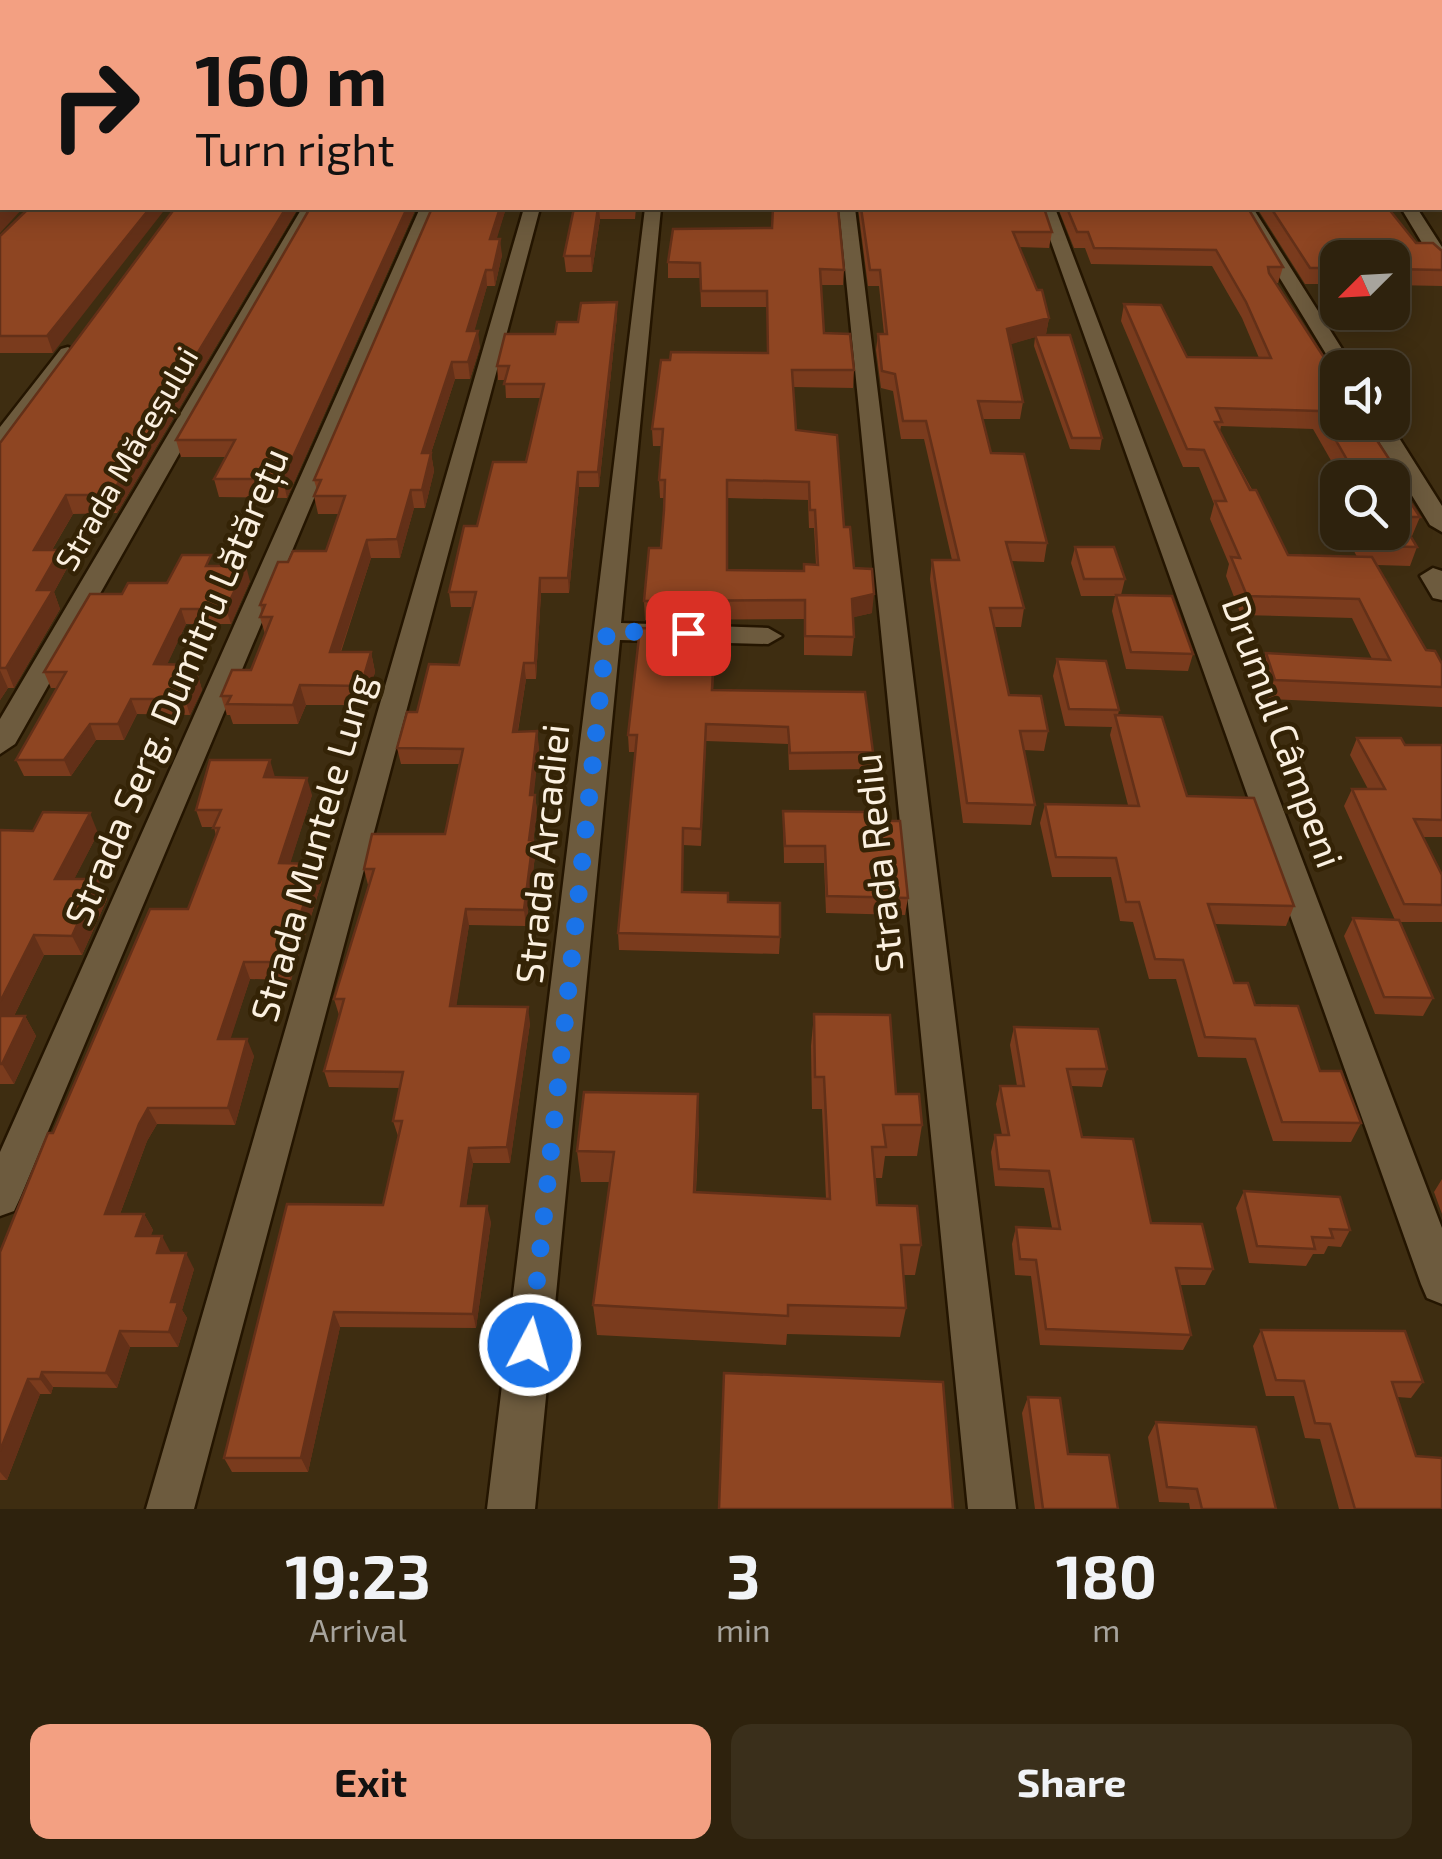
<!DOCTYPE html>
<meta charset="utf-8">
<style>
body{margin:0;font-family:"Exo 2",sans-serif;background:#3a2f1b;color:#f1f3f6;height:100vh;display:flex;flex-direction:column;font-size:38px;white-space:nowrap}
*{box-sizing:border-box;margin:0}
p{font-size:32px;color:#a7a49d}
.icon{flex:none;width:55px;height:55px;fill:none;stroke:currentColor;stroke-width:2;stroke-linecap:round;stroke-linejoin:round}
.map{position:relative;height:1509px;overflow:hidden}
.details{display:flex;flex-direction:column;background:#2e220d;flex:1}
.details>*{flex:none}
.banner{position:absolute;left:0px;top:0px;width:1442px;height:210px;box-shadow:0 5px 25px #0003,0 0 0 2px #493f2e;background:#f3a082;color:#111;overflow:hidden}
.needle{width:65px;rotate:246deg}
.controls{position:absolute;left:1320px;top:240px;display:grid;gap:20px}
.controls a{display:grid;place-items:center;width:90px;height:90px;border-radius:20px;background:#2e220d;box-shadow:0 5px 25px #0003,0 0 0 2px #493f2e;font-size:50px}
.pin{position:absolute;display:grid;place-items:center;width:85px;height:85px;color:#fff;margin:-42px;border-radius:20px;box-shadow:0 5px 15px #0006}
.me{position:absolute;width:110px;margin:-55px;rotate:6deg;stroke-linejoin:round;filter:drop-shadow(0 0 8px #0008)}
.turn{display:flex;align-items:center;gap:35px;height:210px;padding:0 30px;font-size:45px}
.turn .icon{width:130px;height:130px;stroke-width:2.5}
.turn b{display:block;font-size:70px;line-height:85px}
.eta{display:flex;justify-content:space-evenly;align-items:center;height:170px;text-align:center}
.eta b{font-size:60px;font-weight:700;line-height:70px}
.cta{display:flex;gap:20px;margin-top:auto;padding:20px 30px}
.cta a{flex:1;height:115px;border-radius:20px;background:#f3a082;color:#111;font-size:40px;font-weight:700;line-height:115px;text-align:center}
.cta a+a{background:#3a2f1b;color:#f1f3f6}
.map>svg:first-child{display:block}
.lines{fill:none;stroke-linecap:round;stroke-linejoin:round}
.street-casing{stroke:#241500;stroke-width:5}
.secondary-casing{stroke:#241500;stroke-width:5}
.street{fill:#6d5b3e;fill-rule:evenodd}
.secondary{fill:#6d5b3e;fill-rule:evenodd}
.wall{fill:#7a3b1d;fill-rule:evenodd}
.shaded-wall{fill:#633018}
.building{fill:#8e4522;stroke:#633018;stroke-width:2.5;fill-rule:evenodd}
.route{stroke:#1a73e8;stroke-width:18;stroke-dasharray:0 32.4}
.labels{text-anchor:middle;stroke-width:9;stroke-linejoin:round;paint-order:stroke}
.far-street-label{font-size:32px;fill:#fbf0e0;stroke:#342306}
.street-label{font-size:38px;fill:#fbf0e0;stroke:#342306}
</style>
<div class="map">
<svg width="1442" height="1509" viewBox="0 0 1442 1509">
<rect width="100%" height="100%" fill="#3e2d11"/>
<g class="lines">
<defs>
<path id="street" d="M0 9H2V17H0Z
M302 208H318L15 744 0 754V719Z
M420 208H436L20 1198 14 1211 0 1216V1152Z
M524 208H540L194 1509H146Z
M645 208H661L621 623 768 628 782 636 768 644 620 640 535 1509H487Z
M839 208H855L1016 1509H968Z
M1039 208H1055L1442 1228V1304L1427 1298 1421 1284Z
M1237 208H1253L1354 368H1338L1337 372Z
M1401 208H1417L1442 247V267L1436 266Z
M68 347 78 353 8 447 0 449V427L61 349Z
M1367 422H1389L1442 506V532L1430 525Z
M1433 568 1442 571V600L1433 598 1420 576Z"/>
<path id="secondary" d="M1440 38H1442V46H1440Z
M2 48V56L0 57V49Z"/>
</defs>
<!-- street casing -->
<use href="#street" class="street-casing"/>
<!-- secondary casing -->
<use href="#secondary" class="secondary-casing"/>
<!-- street -->
<use href="#street" class="street"/>
<!-- secondary -->
<use href="#secondary" class="secondary"/>
</g>
<!-- wall -->
<path class="wall" d="M1440 164H1442V211L1439 208 1440 188H1441L1440 186Z
M29 208 53 353H0V236Z
M175 208H298L117 513 73 514 52 550H60L67 568 54 592 60 609 14 688H8L0 700V443Z
M310 208H416L287 498 219 497 214 479 225 457H181L176 440Z
M432 208H506L496 239 502 255 495 286H487L474 331 480 347 470 379H455L431 453 434 471 425 508H414L400 558H371L341 652H371L375 672 365 705H306L298 724H233L230 715H227L221 696 251 670 265 634 260 617 262 613 260 605 288 562 326 551 339 514H318L314 496 317 490 314 480Z
M574 208H636L635 219H600L592 272H566L564 256Z
M858 208H1044L1052 232 1049 248 1019 247 1049 318 1046 334 1043 335 1102 438 1100 450 1070 449 1034 346 1035 337 1010 344 1023 402 1020 419H982L991 453 1047 543 1044 562 1011 561 1024 608 1021 627H994L1009 695 1048 731 1044 751 1024 750 1035 805 1031 825 963 823 930 579 932 560H952L924 439H901L893 391 881 388 876 350 878 334H884L879 286H868Z
M1058 208H1248L1283 267 1278 283H1275L1408 488 1405 495 1420 517 1412 536H1410L1417 547 1410 566 1377 565 1426 650 1442 664V707L1268 699 1259 673 1266 653 1372 659 1352 618 1241 615 1226 576 1229 564 1210 519 1214 504 1199 467H1183L1121 321 1124 304 1187 357 1259 358 1242 318 1212 266 1091 264 1085 248H1074ZM1221 426 1313 429 1337 471 1333 483 1338 489V478H1392V532H1348L1347 537 1357 557 1288 555 1220 431Z
M1257 208H1388L1416 243 1442 251V286L1392 285V258H1338V284H1305Z
M772 228 844 270 843 285H821L824 333 854 370 853 388 793 387 796 430 844 527 854 568 872 613 853 617 854 637 852 656 804 655V619L645 620 644 601 661 548 665 498H660L659 480 662 446H653L652 429 767 353V307H701L700 278H668V262ZM727 498 808 500 809 528H814L816 565 803 571 727 570Z
M617 302V316L599 487H579L569 593H541L536 679H526L518 731 539 747 533 795H535L537 811 533 842 535 856 526 926 469 925 456 1006 530 1023 510 1163H473L466 1206 491 1222 476 1328 340 1327 308 1472H232L224 1458 383 1205 398 1136 393 1121 400 1088 329 1087 324 1071 339 1015 334 999 369 885H368L364 869 445 834 459 764H401L397 748 417 712 459 665 472 607H451L449 592 477 526 526 462 541 398H506L505 380H498L497 366Z
M1075 547 1125 579 1121 595 1193 654 1188 671 1126 669 1112 611 1115 596H1081L1071 563Z
M215 566 250 581 231 624H186L167 664 195 665 202 690 190 715 137 714 124 740H96L71 776H24L16 760 58 688H51L44 672 122 594 167 583Z
M715 646 713 690 873 752 871 769 789 770 788 744 706 741 701 846 683 845 682 892 728 902 780 937 779 954 619 950 618 933 636 752H629L628 735Z
M1057 659 1119 710 1118 715 1187 796 1294 906 1286 926 1214 924 1234 983 1320 1071 1361 1123 1351 1142 1273 1141 1246 1058 1198 1057 1176 979H1149L1133 922 1120 921 1111 877H1052L1040 823 1045 804 1128 805 1110 735 1112 727 1065 726 1053 676Z
M1357 738 1405 745H1442V837H1423L1442 875V922H1399L1433 998 1423 1016 1375 1014 1344 936 1353 918 1395 920 1344 806 1352 789H1368L1350 755Z
M275 777 312 795 290 863 322 881 291 980 250 979 230 1039 254 1056 235 1125 157 1124 147 1141 120 1214H144L153 1230 150 1236 171 1253 194 1269 182 1310 187 1318 178 1347H130L117 1388 53 1387 51 1394H40L7 1480H0V1252L53 1133 188 909 216 836 214 827H202L196 810Z
M783 811 866 821 908 898 905 915 826 913 824 863H784Z
M0 830 98 833 74 879 107 899 82 955H44L14 1016H25L36 1036 14 1084H0Z
M814 1014 896 1094 922 1125 917 1156H885L882 1178H874L877 1205 921 1245 915 1275H903L906 1308 900 1337 787 1334 786 1345 597 1335 593 1305 610 1182H581L577 1151 699 1126 696 1192 826 1199 822 1109H812L811 1046Z
M1014 1027 1107 1069 1102 1087 1071 1086 1082 1137 1151 1223 1213 1269 1205 1285H1179L1191 1335 1183 1350 1040 1345 1031 1276 1015 1275 1012 1244 1016 1227 1052 1228 1044 1188 995 1186 991 1152 995 1135H1002L996 1104 1000 1086H1017L1010 1045Z
M1442 1179V1214L1434 1192Z
M1244 1191 1350 1230 1341 1247 1328 1246 1324 1254H1313L1306 1266 1249 1263 1236 1208Z
M1261 1330 1423 1382 1411 1398 1397 1397 1416 1456 1442 1509H1339L1320 1439 1305 1438 1294 1396H1266L1253 1346Z
M1028 1397 1068 1454 1118 1509H1035L1022 1413Z
M1156 1422 1276 1509H1190L1189 1503 1159 1502 1148 1437Z"/>
<!-- shaded-wall -->
<path class="shaded-wall" d="M124 0H147L138 2H115Z
M1017 0H1043L1037 2H1012Z
M1345 0H1362L1358 2H1340Z
M4 208H23L0 233V212Z
M150 208H166L53 353 47 336Z
M286 208H298L117 513 111 495Z
M407 208H416L287 498 283 479Z
M500 208H506L492 255 490 239Z
M599 208 600 219 592 272 591 256Z
M500 239 502 255 495 286 493 270Z
M486 270 487 286 470 347 467 331Z
M617 302V316L599 487 598 472Z
M1049 318 1046 334 1005 346 1007 329Z
M478 331 480 347 470 379 468 362Z
M452 362 455 379 425 471 422 453Z
M431 453 434 471 425 508 422 490Z
M578 472 579 487 569 593 568 578Z
M411 490 414 508 400 558 397 539Z
M66 495 73 514 41 568 34 550Z
M367 540 371 558 334 671 330 652Z
M60 550 67 568 54 592 60 609 14 688 6 668 37 590Z
M246 566 250 581 231 624 226 609Z
M540 578 541 593 536 679 535 663Z
M874 594 872 613 851 618 852 599Z
M181 609 186 624 160 680 154 664Z
M371 652 375 672 365 705 361 686Z
M524 663 526 679 515 748 513 732Z
M195 665 202 690 190 715 185 699 191 674Z
M0 670 8 688 0 700Z
M300 685 306 705 298 724 293 705Z
M131 699 137 714 124 740 118 724Z
M90 724 96 740 71 776 64 760Z
M706 724V741L701 846V829Z
M537 731 539 747 532 811 530 795Z
M270 760 275 777H264Z
M307 778 312 795 285 880 279 863Z
M535 795 537 811 533 842 535 856 526 926 524 910 529 840Z
M90 813 98 833 64 899 55 879Z
M317 864 322 881 291 980 285 962Z
M98 879 107 899 82 955 72 936Z
M466 909 469 925 454 1022 450 1006Z
M34 935 44 955 4 1036 0 1028V1002Z
M244 962 250 979 225 1056 218 1039Z
M528 1007 530 1023 510 1163 507 1147Z
M25 1016 36 1036 14 1084 2 1064Z
M247 1039 254 1056 235 1125 228 1108Z
M698 1094 699 1126 694 1222V1192Z
M148 1108 157 1124 147 1141 114 1230 105 1214 139 1124Z
M469 1148 473 1163 464 1222 461 1206Z
M487 1206 491 1222 476 1328 473 1314Z
M144 1214 153 1230 145 1253 136 1236Z
M162 1236 171 1253H157Z
M186 1253 194 1269 182 1310 187 1318 178 1347 169 1332 171 1302Z
M334 1312 340 1327 308 1472 301 1458Z
M120 1331 130 1347 117 1388 106 1373Z
M42 1372 53 1387 51 1394 40 1379Z
M28 1379 40 1394 7 1480 0 1472V1451Z"/>
<!-- building -->
<path class="building" d="M0 0H124L115 2H3V0Z
M266 0H1017L1012 2H263Z
M1141 0H1345L1340 2H1136Z
M1440 50H1442V147L1440 154Z
M0 96H2V208H4L0 212Z
M29 208H150L47 336H0V236Z
M175 208H286L111 495H66L34 550H60L37 590H53L6 668H0V443Z
M310 208H407L283 479H214L235 440H176Z
M432 208H500L490 239H500L493 270H486L467 331H478L468 362H452L422 453H431L422 490H411L397 539 367 540 330 652H371L361 686 300 685 293 705 227 704 231 696H221L232 670H251L272 617H260L265 605H260L278 562H288L293 551H326L345 496H314L321 480H314Z
M574 208H598L591 256H564Z
M773 208H838L844 270 820 269 824 333 850 334 854 370H792L796 430 837 435 844 527H850L854 568 872 569 874 594 852 599 854 637 805 636V600L644 601 649 548H661L664 510 665 480H659L663 429H652L661 360H670L671 352 768 353 767 291H701L700 263 668 262 673 229 772 228ZM727 480 809 482 810 510H815L818 565 804 564V571L727 570Z
M861 208H1044L1052 232H1013L1037 290H1042L1049 318 1007 329 1023 402 978 401 991 453 1024 454 1047 543 1006 542 1024 608H990L1009 695 1041 696 1048 731H1020L1035 805 967 803 932 560H959L926 421H903L895 374 882 371 878 334H887L880 270H870Z
M1067 208H1248L1283 267H1268L1269 273 1338 379V422H1365L1408 488H1401L1420 517H1399L1417 547 1368 546 1361 532H1392V478H1348L1340 465H1350L1319 411 1216 408 1222 422H1215L1250 490H1256L1288 555 1372 557 1426 650 1435 651 1442 664V687L1275 680 1266 653 1390 660 1359 599 1247 596 1231 557 1240 558 1215 501H1226L1204 450 1187 449 1124 304 1161 305 1187 357 1271 358 1246 302 1216 250 1094 248 1088 232H1077Z
M1271 208H1388L1416 243H1433L1442 251V270L1392 269V258H1338V268H1310Z
M617 302 598 472H578L568 578H540L535 663H524L513 732 537 731 530 795H535L529 840H533L524 910 466 909 450 1006 528 1007 507 1147 469 1148 461 1206H487L473 1314 334 1312 301 1458H224L287 1204 383 1205 402 1121H393L403 1072 324 1071 344 999H334L374 869H364L372 834H445L463 749 397 748 407 712H417L429 664 459 665 476 592H449L464 526H477L493 462H526L544 384H504L509 366H497L505 334H555L557 322H578L581 303Z
M1035 335H1070L1102 438H1072Z
M1075 547H1114L1125 579H1084Z
M182 555H211L206 566H246L226 609H181L154 664 195 665 191 674H197L185 699H131L118 724H90L64 760H16L66 672H44L90 594H122L128 583H167Z
M1116 595 1172 596 1193 654 1131 652Z
M640 628 715 630 712 690 865 692 873 752 790 753 788 727 706 724 701 829 683 828 682 892 728 893V902L780 903V937L618 933 637 735H628Z
M1057 659 1106 661 1119 710 1069 709Z
M1115 715 1162 717 1187 796 1254 798 1294 906 1208 904 1234 983H1248L1255 1005 1298 1006 1320 1071H1341L1361 1123 1282 1122 1255 1039 1205 1037 1183 960 1155 959 1139 902H1126L1116 858 1056 857 1045 804 1139 806Z
M1357 738H1401L1405 745H1442V820L1414 819 1442 875V905L1404 904 1352 789H1385Z
M210 760H270L264 777 307 778 279 863 317 864 285 962H244L218 1039H247L228 1108H148L139 1124 105 1214H144L136 1236H162L157 1253H186L171 1302H178L169 1332 120 1331 106 1373 42 1372 40 1379H28L0 1451V1252L48 1133H53L150 909H188L219 828H213L221 810H196Z
M783 811 865 812 866 821H900L908 898 827 896 825 846H785Z
M43 812 90 813 55 879H98L72 936 34 935 0 1002V830L33 831Z
M1353 918 1399 920 1433 998 1384 997Z
M814 1014 890 1015 896 1094H919L922 1125H883L886 1147H872L877 1205 917 1206 921 1245H901L906 1308 788 1305V1316L593 1305 614 1152 577 1151 584 1092 698 1094 694 1192 830 1199 824 1077H815Z
M0 1016H25L2 1064H0Z
M1014 1027 1098 1029 1107 1069H1067L1082 1137 1133 1139 1151 1223 1202 1224 1213 1269 1176 1268 1191 1335 1046 1329 1036 1260 1020 1259 1016 1227 1060 1229 1049 1171 999 1169 995 1135H1009L1000 1086H1024Z
M1244 1191 1340 1197 1350 1230 1330 1229 1333 1238 1312 1237 1315 1249 1257 1246Z
M1261 1330 1405 1331 1423 1382H1392L1416 1456 1442 1458V1509H1355L1330 1424 1315 1423 1304 1381 1276 1380Z
M724 1373 943 1382 953 1509H719Z
M1028 1397 1060 1398 1068 1454 1109 1455 1118 1509H1043Z
M1156 1422 1256 1427 1276 1509H1202L1197 1489 1167 1487Z"/>
<g class="lines">
<!-- route -->
<path class="route" d="M530 1345 607 631 688 633"/>
</g>
<g class="labels">
<!-- far-street labels -->
<g class="far-street-label">
<text transform="translate(127 459) rotate(-60)" y="11">Strada Măceșului</text>
</g>
<!-- street labels -->
<g class="street-label">
<text transform="translate(177 687) rotate(-67)" y="13">Strada Serg. Dumitru Lătărețu</text>
<text transform="translate(1282 732) rotate(70)" y="13">Drumul Câmpeni</text>
<text transform="translate(313 848) rotate(-74)" y="13">Strada Muntele Lung</text>
<text transform="translate(543 854) rotate(-84)" y="13">Strada Arcadiei</text>
<text transform="translate(879 863) rotate(-96)" y="13">Strada Rediu</text>
</g>
</g>
</svg>
<div class="controls">
<a><svg class="needle" viewBox="-14 -14 28 28"><path d="M0-13l5 13h-10z" fill="#e53935"/><path d="M0 13l5-13h-10z" fill="#a7a49d"/></svg></a>
<a><svg class="icon" aria-label="sound" viewBox="0 0 24 24"><path d="M4 9h4l5-4v14l-5-4H4zM17 9q2 3 0 6"/></svg></a>
<a><svg class="icon" aria-label="search" viewBox="0 0 24 24"><circle cx="10" cy="10" r="6"/><path d="M15 15l6 6"/></svg></a>
</div>
<div class="pin" style="left:688px;top:633px;background:#d93025"><svg class="icon" aria-label="arrive" viewBox="0 0 24 24"><path d="M6 21V4h12l-3 4 3 4H6"/></svg></div>
<svg class="me" style="left:530px;top:1345px" viewBox="-20 -20 40 40"><circle r="17" fill="#1a73e8" stroke="#fff" stroke-width="3"/><path d="M0-11L8 9 0 5-8 9z" fill="#fff"/></svg>
<div class="banner">
<div class="turn"><svg class="icon" aria-label="right" viewBox="0 0 24 24"><path d="M7 20v-9h11M14 6l5 5-5 5"/></svg><div><b>160 m</b>Turn right</div></div>
</div>
</div>
<section class="details">
<div class="eta">
<div><b>19:23</b><p>Arrival</p></div>
<div><b>3</b><p>min</p></div>
<div><b>180</b><p>m</p></div>
</div>
<div class="cta"><a>Exit</a><a>Share</a></div>
</section>
